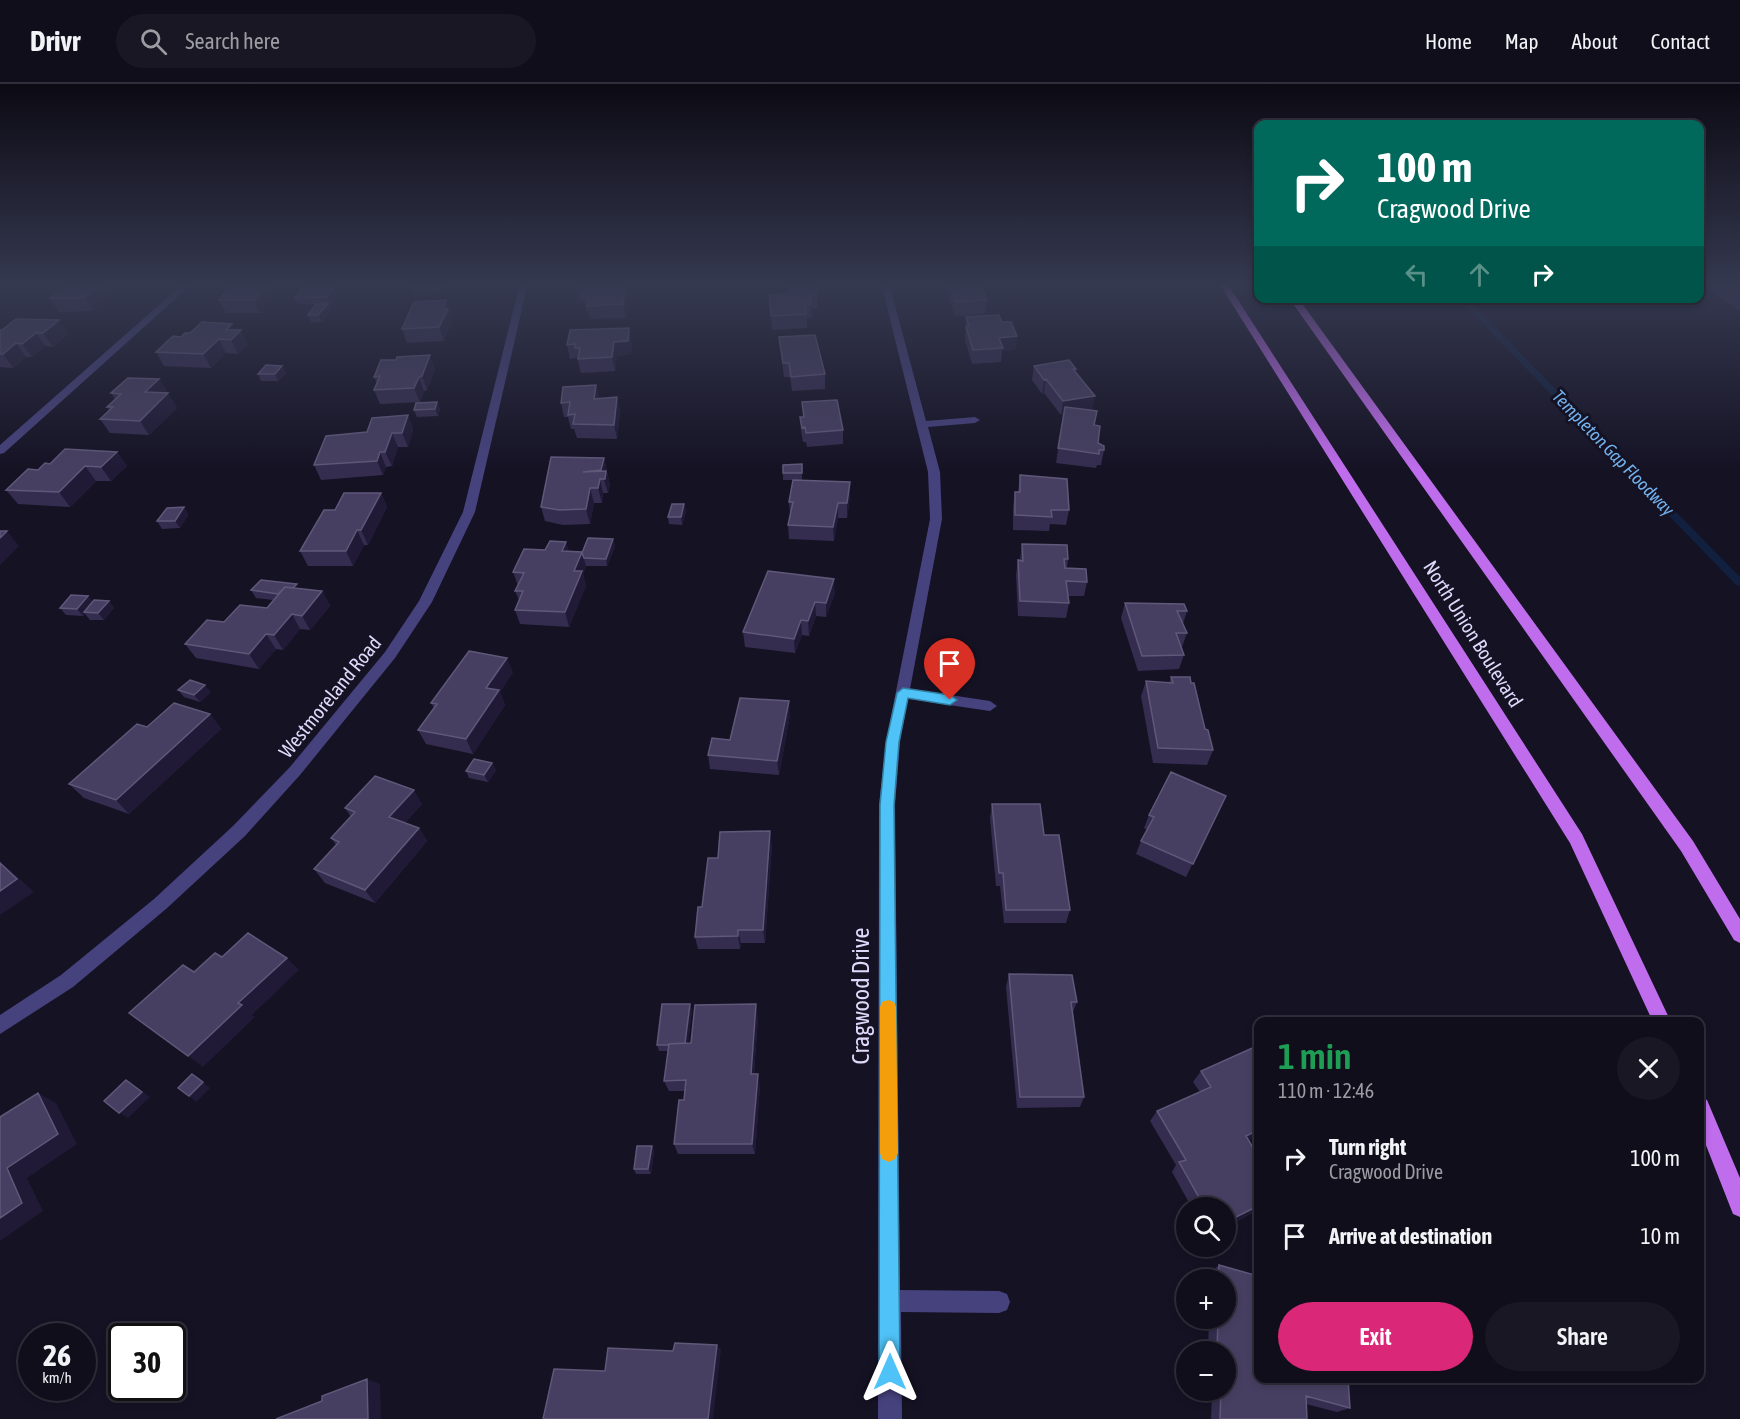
<!DOCTYPE html>
<meta charset="utf-8">
<style>
body{margin:0;font-family:"Asap Condensed",sans-serif;background:#191724;color:#f1f3f6;height:100vh;display:flex;flex-direction:column;font-size:22px;white-space:nowrap}
*{box-sizing:border-box;margin:0}
p{font-size:20px;color:#9c9ca3}
.icon{flex:none;width:33px;height:33px;fill:none;stroke:currentColor;stroke-width:2;stroke-linecap:round;stroke-linejoin:round}
.map{position:relative;flex:1;overflow:hidden}
.sheet{position:absolute;left:1254px;top:933px;width:450px;height:366px;display:flex;flex-direction:column;background:#100e1b;border-radius:12px;box-shadow:0 3px 9px #0003,0 0 0 2px #302e3a}
.sheet>*{flex:none}
.hud{position:absolute;left:1254px;top:36px;width:450px;height:183px;border-radius:12px;box-shadow:0 3px 9px #0003,0 0 0 2px #302e3a;background:#00695c;color:#fff;overflow:hidden}
.fabs{position:absolute;left:1176px;top:1113px;display:grid;gap:12px}
.fabs a{display:grid;place-items:center;width:60px;height:60px;border-radius:50%;background:#100e1b;box-shadow:0 3px 9px #0003,0 0 0 2px #302e3a;font-size:30px}
.speed{position:absolute;left:18px;top:1239px;display:flex;gap:12px;font-size:30px;font-weight:700;text-align:center}
.speed>*{display:grid;place-content:center;width:78px;height:78px;border-radius:50%;background:#100e1b;box-shadow:0 3px 9px #0003,0 0 0 2px #302e3a;line-height:1}
.speed small{font-size:15px;font-weight:400}
.speed .limit{border:3px solid #111;border-radius:9px;background:#fff;color:#111}
.pin{position:absolute;display:grid;place-items:center;width:51px;height:51px;color:#fff;margin:-62px -26px;border-radius:50% 50% 50% 0;rotate:-45deg;box-shadow:0 0 6px #0007}
.pin .icon{rotate:45deg}
.me{position:absolute;width:66px;margin:-33px;rotate:0deg;stroke-linejoin:round;filter:drop-shadow(0 0 4px #0008)}
.turn{display:flex;align-items:center;gap:21px;height:126px;padding:0 24px;font-size:27px}
.turn .icon{width:78px;height:78px;stroke-width:2.5}
.turn b{display:block;font-size:42px;line-height:51px}
.lanes{display:flex;align-items:center;height:57px;padding:0 24px;background:#0003;justify-content:center;gap:30px;direction:ltr}
.lanes .off{opacity:.35}
.round{display:grid;place-items:center;flex:none;width:63px;height:63px;border-radius:32px;background:#191724}
.summary{display:flex;align-items:center;justify-content:space-between;height:102px;padding:0 24px}
h1{font-size:36px;font-weight:600;line-height:45px;color:#1e9e55}
.cta{display:flex;gap:12px;margin-top:auto;padding:12px 24px}
.cta a{flex:1;height:69px;border-radius:36px;background:#db2777;color:#fff;font-size:24px;font-weight:600;line-height:69px;text-align:center}
.cta a+a{background:#191724;color:#f1f3f6}
ul{padding:0;list-style:none}
li{display:flex;align-items:center;gap:18px;height:78px;padding:0 24px}
li div{flex:1}
li b{display:block;font-size:22px}
li em{font-style:normal}
header{display:flex;align-items:center;gap:36px;box-sizing:border-box;height:84px;padding:0 30px;background:#100e1b;border-bottom:2px solid #302e3a}
header strong{font-size:28px}
nav{display:flex;gap:33px;margin-inline-start:auto;font-size:21px}
.search{width:420px;height:54px;background:#191724;display:flex;align-items:center;gap:15px;box-sizing:border-box;padding:0 21px;border-radius:33px;color:#9c9ca3;font-size:22px}
.map>svg:first-child{display:block}
.lines{fill:none;stroke-linecap:round;stroke-linejoin:round}
.stream{fill:#10203e;fill-rule:evenodd}
.street{fill:#46427d;fill-rule:evenodd}
.primary{fill:#c06ded;fill-rule:evenodd}
.wall{fill:#352d4f}
.shaded-wall{fill:#201a36}
.building{fill:#473f61;stroke:#5f5879;stroke-width:1.5}
.route{fill:#4fc3f7;stroke:#337fa1;stroke-width:1.5}
.slow{fill:#f59e0b}
.labels{text-anchor:middle;stroke-width:6;stroke-linejoin:round;paint-order:stroke}
.far-water-label{font-size:18px;font-style:italic;fill:#73b2ee;stroke:#151224}
.street-label{font-size:20px;fill:#ded9fa;stroke:#151224}
.near-street-label{font-size:24px;fill:#ded9fa;stroke:#151224}
</style>
<header>
<strong>Drivr</strong>
<div class="search"><svg class="icon" aria-label="search" viewBox="0 0 24 24"><circle cx="10" cy="10" r="6"/><path d="M15 15l6 6"/></svg>Search here</div>
<nav><a>Home</a><a>Map</a><a>About</a><a>Contact</a></nav>
</header>
<div class="map">
<svg width="1740" height="1335" viewBox="0 0 1740 1335">
<rect width="100%" height="100%" fill="#151224"/>
<g class="lines">
<!-- stream -->
<path class="stream" d="M1458 214H1466L1740 493V502L1736 501Z"/>
<!-- street -->
<path class="street" d="M184 199H193L4 369 0 370V361Z
M520 199H528L475 428 432 518 395 574 300 691 245 752 166 825 73 903 0 950V931L61 891 154 815 233 742 290 683 385 568 419 517 463 428Z
M881 199H889L926 337 975 333 980 336 975 339 928 343 940 388 942 435 910 605 990 617 997 622 990 627 908 615 900 658 895 721 900 1206 999 1207 1007 1210 1010 1218 1007 1226 999 1229 901 1228 902 1335H878L879 721 886 658 930 435 928 388Z"/>
<!-- primary -->
<path class="primary" d="M1219 199H1227L1582 750 1671 938H1653L1570 759Z
M1289 214H1298L1693 757 1740 835V859L1734 856 1681 767Z
M1700 1013 1707 1016 1740 1094V1133L1733 1130 1700 1046Z"/>
</g>
<!-- wall -->
<path class="wall" d="M124 199 93 227 59 228 50 214Z
M408 199H450L447 208 412 209Z
M577 199H620L628 213 626 234 590 235 588 227H586L584 217H579L576 204Z
M946 199H980L987 216 985 230 955 232 945 203Z
M1711 199H1740V227L1707 205Z
M276 200 279 206 260 229H226L219 216Z
M337 200 340 207 330 220H328L331 226 322 238H311L308 231 315 220H298L295 214Z
M788 200 817 210 818 224H811L812 233 807 234V244L772 246 769 211 788 210Z
M451 230 450 232 452 238 444 257 407 259 402 245Z
M966 233 1002 238 1017 252 1015 266 1002 267 1001 278 972 280 965 256Z
M59 236 68 250 53 263 45 262 32 273H26L13 284 0 283V246Z
M235 246 248 260 238 270 226 269 211 284 164 282 156 268 181 253Z
M779 253 825 290V305L792 307 790 293H784Z
M632 257 631 270 617 272 615 287 581 289 577 274 570 275 567 261Z
M282 282 286 289 278 297H261L258 290Z
M1034 282 1076 285 1075 288 1092 326 1091 327 1098 359 1104 366 1101 381H1097L1096 384 1056 379 1063 331H1061L1044 309 1042 310 1032 296Z
M435 285 427 306 424 307 420 318 380 320 374 306 377 299 374 293Z
M159 295 177 324 149 351 110 349 100 335 109 326 107 323 115 315 111 309Z
M596 301 599 315 617 313 620 328 617 355 577 354 574 345H571L568 333H564L561 319Z
M437 318 440 325 438 332 417 333 414 326Z
M802 318 843 346V360L807 363 806 358H803L801 347 800 333H803Z
M408 331 413 346 408 363H398L392 382 386 383 383 391 321 396 314 381 367 348Z
M117 368 127 382 111 397H96L70 423 18 420 6 406 38 386 50 380Z
M604 374 610 401 608 409H603L602 419H594L590 440 563 441 545 437 541 423Z
M802 380V396L850 398V413L847 434H838L834 457 789 455 788 441 790 431 789 418 793 396H783V389Z
M1020 391 1069 426 1066 441 1050 440 1049 447 1013 446V423L1015 408H1018Z
M381 409 387 423 368 461H364L353 482H308L300 467 335 426Z
M684 420 686 427 682 441 669 440 668 433Z
M184 423 188 431 180 444 162 445 157 437Z
M613 455 615 463 607 482H586L583 490 586 502 569 543 520 540 515 526 519 516 515 507 518 502 513 488 582 468Z
M1022 460 1068 475 1067 484 1087 498 1084 512H1068L1069 519 1066 534 1018 532 1016 491 1018 476H1020Z
M299 505 322 507 330 522 310 546 300 545 283 566 276 565 259 585 196 574 185 560 224 538 267 524 273 516 256 514 251 506Z
M835 509 826 533 816 532 809 552 802 551 795 569 745 563 743 548Z
M88 512 93 518 109 517 114 524 104 536H90L85 530 83 532 66 531 60 524Z
M1125 519 1187 527 1183 540 1187 549 1182 563 1184 571 1179 585 1138 587 1121 534Z
M513 588 500 608 505 621 473 670 426 660 418 646 434 624 431 619Z
M1171 593 1205 645 1213 666 1207 681 1153 679 1141 612 1146 597 1169 599Z
M178 606 211 608 200 618 184 613Z
M210 630 221 645 129 730 84 714 69 700 147 643Z
M790 631 779 691 710 685 708 671Z
M492 679 496 686 488 698 469 694 466 687Z
M1226 712 1186 793 1136 770 1141 757 1147 746 1144 744 1149 731Z
M422 720 405 739 419 744 427 757 375 819 325 799 314 785 336 761 331 754 351 733 345 724Z
M992 720 1044 751 1070 826 1066 839H1004L1000 802H996L990 734Z
M772 761 765 859H741L740 865H698L695 853 718 774Z
M1009 890 1077 918 1073 928 1084 1013 1080 1023 1017 1024 1006 903Z
M690 920 692 926 688 959H691L758 932 754 990 760 1001 755 1070H678L674 1060 684 1016 685 1007H669L664 997 668 967H659L657 961Z
M1201 987 1249 1057 1258 1126 1226 1143V1124H1192L1172 1088 1176 1081 1150 1037 1157 1027 1200 1008 1193 998Z
M652 1062 654 1067 651 1090H636L634 1085Z
M1219 1181 1258 1192V1294H1348L1350 1324 1337 1328 1306 1320 1307 1335H1211L1212 1309 1208 1308V1306H1226V1268H1208L1209 1234H1226V1196H1210V1189Z"/>
<!-- shaded-wall -->
<path class="shaded-wall" d="M102 199H124L93 227 84 214Z
M268 199H277L276 200 279 206 260 229 254 216Z
M444 199H450L447 208Z
M337 200 340 207 330 220 327 213Z
M626 200 628 213 626 234 623 220Z
M446 216 451 230 450 232 452 238 444 257 439 243Z
M328 220 331 226 322 238 318 231Z
M59 236 68 250 53 263 43 249Z
M232 240 237 250 241 246 248 260 238 270 226 246Z
M629 244 632 257 631 270 617 272 615 287 612 273 614 258Z
M36 249 45 262 32 273 22 260Z
M1017 252 1015 266 1002 267 1003 264 999 254Z
M219 255 226 269 211 284 203 270Z
M16 259 26 273 13 284 3 270Z
M430 271 435 285 427 306 422 292Z
M282 282 286 289 278 297 275 290Z
M419 293 424 307 420 318 414 304Z
M159 295 168 309 145 308Z
M1046 295 1044 309 1042 310 1044 296Z
M596 301 600 315H594Z
M168 309 177 324 149 351 140 337Z
M1095 312 1092 326 1061 331 1063 317Z
M617 313 620 328 617 355 614 341Z
M437 318 440 325 438 332 435 325Z
M408 331 413 346 408 363 402 349Z
M392 349 398 363 392 382 385 368Z
M117 368 127 382 111 397 101 383Z
M380 368 386 383 383 391 377 377Z
M604 374 610 401 608 409 601 386Z
M85 382 96 397 70 423 59 408Z
M600 395 603 409 602 419 598 404Z
M850 398V413L847 434V419Z
M590 404 594 419 590 440 586 425Z
M381 409 387 423 368 461 361 446Z
M838 419V434L834 457 833 443Z
M684 420 686 427 682 441 681 433Z
M184 423 188 431 180 444 175 437Z
M357 446 364 461 353 482 346 467Z
M7 447 19 462 0 481V454Z
M613 455 615 463 607 482 606 475Z
M566 458 571 472 562 467Z
M582 468 586 482 583 490 586 502 569 543 565 528 574 487Z
M834 495 835 509 826 533V519Z
M322 507 330 522 310 546 302 532Z
M88 512 94 519 84 528 85 530 83 532 77 525Z
M109 517 114 524 104 536 98 529Z
M815 518 816 532 809 552 808 537Z
M292 530 300 545 283 566 274 551Z
M801 536 802 551 795 569 794 555Z
M266 550 276 565 259 585 249 570Z
M507 574 513 588 500 608 505 621 473 670 466 655 486 604Z
M205 601 211 608 200 618 194 611Z
M789 617 790 631 779 691 777 677Z
M210 630 221 645 129 730 116 716Z
M492 679 496 686 488 698 484 691Z
M414 706 422 720 398 747 389 733Z
M419 744 427 757 375 819 365 806Z
M770 747 772 761 765 859 763 846Z
M0 777 34 808 0 831Z
M738 846 741 859 740 865 738 852Z
M287 874 299 886 252 931 255 933 203 983 188 972 238 919Z
M690 920 692 926 687 967 685 961Z
M756 920 758 932 753 1001 751 990Z
M758 990 760 1001 755 1070 752 1060Z
M126 996 150 1013 128 1034 119 1029Z
M203 998 210 1004 196 1018 189 1012Z
M38 1009 56 1019 77 1060 27 1094 43 1127 0 1157V1134L7 1084Z
M1258 1046V1052L1237 1062 1246 1052Z
M652 1062 654 1067 651 1090 648 1085Z
M1258 1122V1126L1226 1143V1138Z
M717 1261 721 1266 713 1335H708Z
M367 1295 380 1300 381 1335H368Z"/>
<!-- building -->
<path class="building" d="M68 199H102L84 214H50Z
M233 199H268L254 216H219Z
M577 199H605V201L626 200 623 220 587 222 589 213H583L585 204H576Z
M815 199 817 210 810 211 811 220H805L806 230 771 232 769 211 789 210 788 200Z
M949 199H980L987 216 956 218Z
M1727 199H1740V207Z
M306 200H337L327 213 295 214Z
M446 216 443 225H448L439 243 402 245 414 218Z
M316 220H328L318 231H308Z
M999 231 1002 238H1011L1017 252 999 254 1003 264 973 266 966 243 969 242 966 233Z
M16 235 59 236 43 249H36L22 260 16 259 3 270H0V246H2Z
M202 238 232 240 226 246H241L231 256 219 255 203 270 156 268 173 252 181 253 185 249H190Z
M629 244 628 257 614 258 612 273 578 275 580 264H575V260L567 261 570 246Z
M815 251 825 290 791 293 789 279H783L779 253Z
M430 271 422 292 419 293 414 304 374 306 380 292 374 293 381 276H396L397 273Z
M1069 276 1076 285H1073L1095 312 1063 317 1046 295 1044 296 1034 282Z
M266 281 282 282 275 290H258Z
M128 294 159 295 145 308 168 309 140 337 100 335 113 323H107L121 310 111 309Z
M596 301 594 315 617 313 614 341 573 340 575 330 568 331 570 318 561 319 563 303Z
M837 316 843 346 806 349 805 343 802 344 800 333H804L802 318Z
M437 318 435 325 414 326 416 319Z
M1065 323 1097 327 1094 341 1100 342 1098 359 1104 362V366H1099V370L1058 364Z
M408 331 402 349H392L385 368H380L377 377 314 381 326 352 367 348 372 334Z
M65 365 117 368 101 383 85 382 59 408 6 406 28 385 38 386 45 379 50 380Z
M551 373 604 374 601 386 583 388 606 387 605 395H600L598 404H590L586 425 559 426 541 423Z
M802 380V389H783V381Z
M1020 391 1067 395 1069 426H1051L1052 433 1015 431V408H1020Z
M793 396 850 398 847 419H838L833 443 788 441 793 418H789Z
M344 409H381L361 446H357L346 467H300L324 426H335Z
M672 420H684L681 433H668Z
M184 423 175 437H157L167 424Z
M0 447H7L0 454Z
M588 454 613 455 606 475 584 474 582 469Z
M550 457 566 458 562 467 582 468 574 487H582L565 528 515 526 523 507H515L524 489 513 488 524 465 545 466Z
M1022 460 1067 461 1068 475H1064L1065 484 1086 485 1087 498 1066 497 1069 519 1020 517 1018 476 1023 477Z
M768 487 834 495 826 519 815 518 808 537 801 536 794 555 743 548Z
M261 496 297 500 293 504 285 503 278 510 251 506Z
M285 503 322 507 302 532 292 530 274 551 266 550 249 570 185 560 207 536 224 538 240 521 267 524Z
M71 511 88 512 77 525 60 524Z
M94 516 109 517 98 529 84 528Z
M1125 519 1184 520 1187 527H1177L1187 549H1176L1184 571 1142 572Z
M469 567 507 574 486 604 499 606 466 655 418 646 437 620 431 619Z
M1171 593H1190L1191 599H1194L1205 645 1208 646 1213 666 1158 664 1146 597 1173 599Z
M190 596 205 601 194 611 178 606Z
M740 614 789 617 777 677 708 671 712 654 730 656Z
M174 619 210 630 116 716 69 700 137 640 147 643Z
M474 675 492 679 484 691 466 687Z
M1171 688 1226 712 1193 780 1141 757 1154 733 1149 731Z
M375 692 414 706 389 733 419 744 365 806 314 785 339 758 331 754 355 728 345 724Z
M992 720H1040L1044 751H1059L1070 826H1006L1003 789H999Z
M770 747 763 846H738V852L695 853 698 823H702L708 774H718L720 748Z
M0 779 17 795 0 807Z
M248 849 287 874 238 919 242 921 188 972 129 929 183 881 194 888 215 869 222 873Z
M1009 890 1072 891 1077 918H1071L1084 1013H1020Z
M662 920H690L685 959 669 960V961H657Z
M756 920 751 990H758L752 1060H674L679 1016H684L686 996 664 997 669 960 691 959 695 921Z
M1257 962 1258 963V1046L1246 1052 1258 1072V1122L1226 1138V1124H1205L1179 1078 1186 1076 1157 1027 1211 1003 1201 987Z
M192 990 203 998 189 1012 178 1004Z
M126 996 142 1008 119 1029 104 1017Z
M38 1009 58 1050 7 1084 22 1119 0 1134V1033Z
M637 1062H652L648 1085H634Z
M1219 1181 1258 1192V1294H1348L1350 1324 1306 1312 1307 1335H1220L1221 1306H1226V1268H1217L1218 1234H1226V1196H1218Z
M675 1259 717 1261 708 1335H543L554 1285 605 1287 608 1264 673 1267Z
M367 1295 368 1335H276L322 1317V1312Z"/>
<!-- sky -->
<linearGradient id="sky" x2="0" y2="1"><stop stop-color="#0c0a14"/><stop offset="0.52" stop-color="#353950"/><stop offset="1" stop-color="#353950" stop-opacity="0"/></linearGradient>
<rect width="1740" height="386" fill="url(#sky)"/>
<!-- route -->
<path class="route" d="M903 604 950 611 957 616 950 621 908 614 899 658 894 721 900 1288 897 1295 890 1298 882 1295 879 1288 880 721 886 658 897 609Z"/>
<!-- slow -->
<path class="slow" d="M888 916 894 918 896 923 898 1069 895 1075 889 1078 882 1075 880 1069V923L882 918Z"/>
<g class="labels">
<!-- far-water labels -->
<g class="far-water-label">
<text transform="translate(1613 369) rotate(46)" y="6">Templeton Gap Floodway</text>
</g>
<!-- street labels -->
<g class="street-label">
<text transform="translate(1473 550) rotate(58)" y="7">North Union Boulevard</text>
<text transform="translate(330 613) rotate(-51)" y="7">Westmoreland Road</text>
</g>
<!-- near-street labels -->
<g class="near-street-label">
<text transform="translate(861 912) rotate(-90)" y="8">Cragwood Drive</text>
</g>
</g>
</svg>
<div class="fabs">
<a><svg class="icon" aria-label="search" viewBox="0 0 24 24"><circle cx="10" cy="10" r="6"/><path d="M15 15l6 6"/></svg></a>
<a>+</a>
<a>−</a>
</div>
<div class="speed"><div>26<small>km/h</small></div><div class="limit">30</div></div>
<div class="pin" style="left:950px;top:616px;background:#d93025"><svg class="icon" aria-label="arrive" viewBox="0 0 24 24"><path d="M6 21V4h12l-3 4 3 4H6"/></svg></div>
<svg class="me" style="left:890px;top:1288px" viewBox="-20 -20 40 40"><path d="M0-17L14 15 0 8-14 15z" fill="#4fc3f7" stroke="#fff" stroke-width="4"/></svg>
<div class="hud">
<div class="turn"><svg class="icon" aria-label="right" viewBox="0 0 24 24"><path d="M7 20v-9h11M14 6l5 5-5 5"/></svg><div><b>100 m</b>Cragwood Drive</div></div>
<div class="lanes"><svg class="icon off" aria-label="left" viewBox="0 0 24 24"><path d="M17 20v-9H6M10 6l-5 5 5 5"/></svg><svg class="icon off" aria-label="ahead" viewBox="0 0 24 24"><path d="M12 20V5M6 11l6-6 6 6"/></svg><svg class="icon" aria-label="right" viewBox="0 0 24 24"><path d="M7 20v-9h11M14 6l5 5-5 5"/></svg></div>
</div>
<section class="sheet">
<div class="summary"><div><h1>1 min</h1><p>110 m · 12:46</p></div><a class="round"><svg class="icon" aria-label="close" viewBox="0 0 24 24"><path d="M6 6l12 12M18 6L6 18"/></svg></a></div>
<ul>
<li><svg class="icon" aria-label="right" viewBox="0 0 24 24"><path d="M7 20v-9h11M14 6l5 5-5 5"/></svg><div><b>Turn right</b><p>Cragwood Drive</p></div><em>100 m</em></li>
<li><svg class="icon" aria-label="arrive" viewBox="0 0 24 24"><path d="M6 21V4h12l-3 4 3 4H6"/></svg><div><b>Arrive at destination</b></div><em>10 m</em></li>
</ul>
<div class="cta"><a>Exit</a><a>Share</a></div>
</section>
</div>
